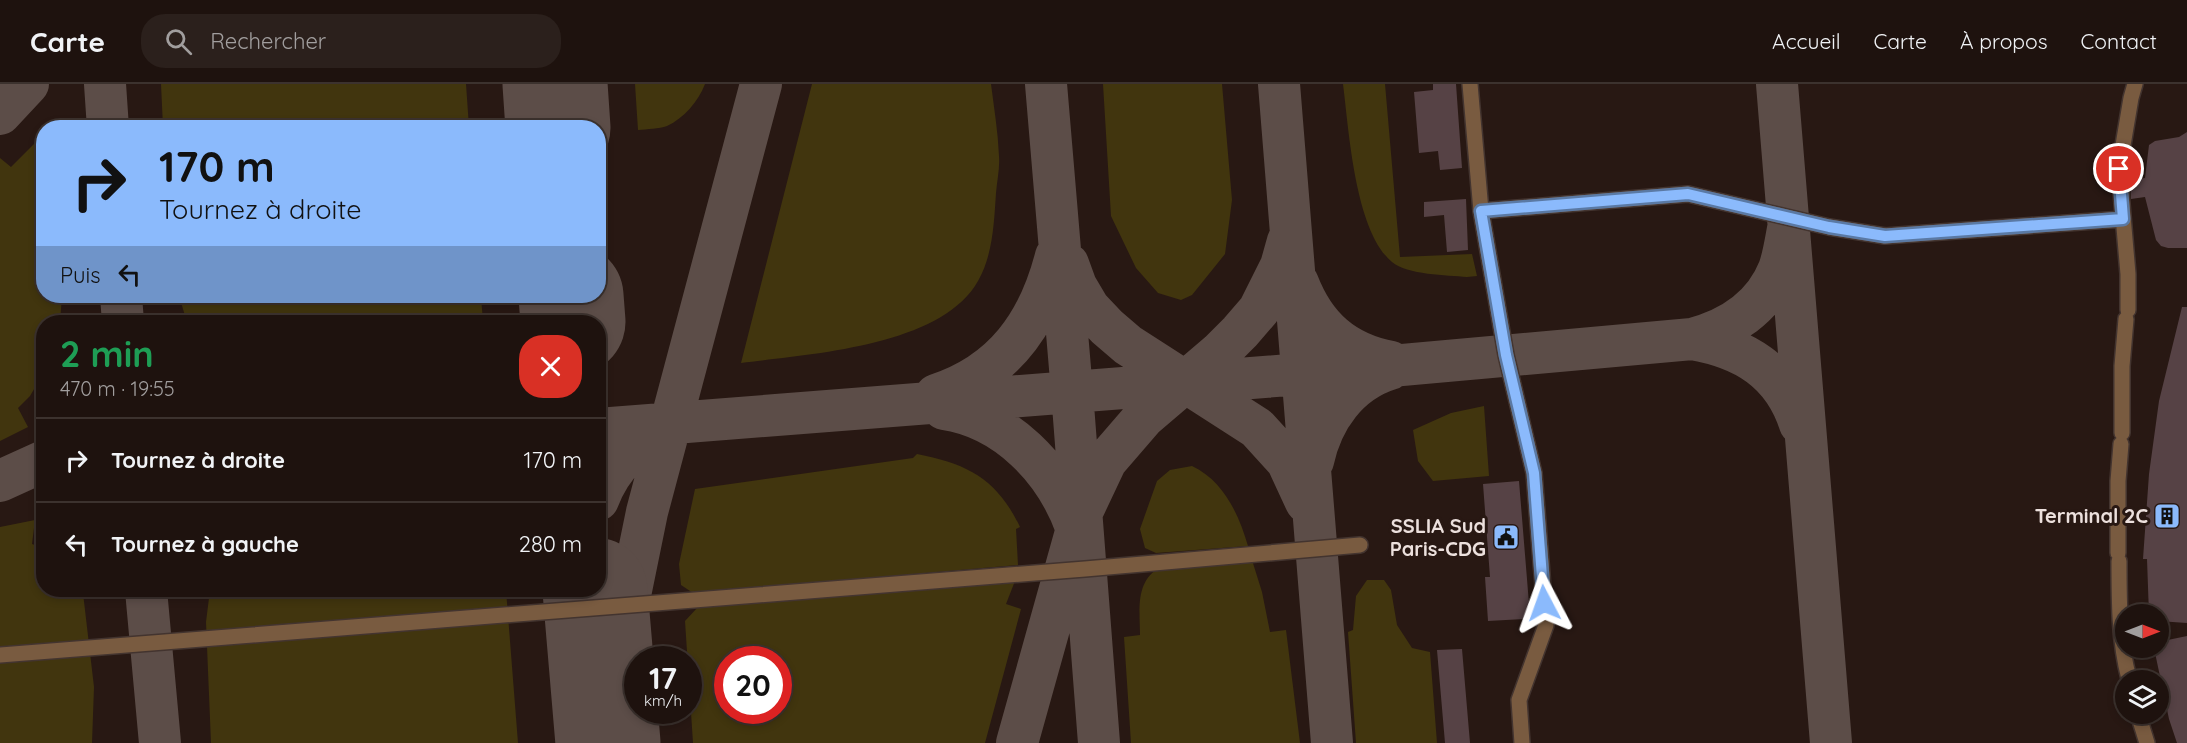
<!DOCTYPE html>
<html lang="fr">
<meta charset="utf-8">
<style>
body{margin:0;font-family:Quicksand,sans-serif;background:#2b201c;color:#f1f3f6;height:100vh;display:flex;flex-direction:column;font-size:22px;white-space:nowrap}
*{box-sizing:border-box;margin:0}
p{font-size:20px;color:#a19e9e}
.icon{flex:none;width:33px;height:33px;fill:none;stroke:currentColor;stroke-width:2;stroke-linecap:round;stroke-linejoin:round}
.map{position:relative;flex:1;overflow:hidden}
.drawer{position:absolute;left:36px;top:231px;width:570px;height:282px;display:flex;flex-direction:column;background:#1e120e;border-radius:24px;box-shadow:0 3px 9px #0003,0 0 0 2px #3c322e}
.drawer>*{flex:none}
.guide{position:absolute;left:36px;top:36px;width:570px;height:183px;border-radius:24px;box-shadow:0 3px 9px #0003,0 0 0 2px #3c322e;background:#8bbafc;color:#111;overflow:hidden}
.needle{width:39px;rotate:90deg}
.buttons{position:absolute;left:2115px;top:520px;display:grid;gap:12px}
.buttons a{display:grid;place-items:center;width:54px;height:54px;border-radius:50%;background:#1e120e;box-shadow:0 3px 9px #0003,0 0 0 2px #3c322e;font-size:30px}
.speed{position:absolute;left:624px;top:562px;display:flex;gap:12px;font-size:30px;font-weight:700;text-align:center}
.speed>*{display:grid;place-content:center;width:78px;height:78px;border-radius:50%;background:#1e120e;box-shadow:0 3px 9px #0003,0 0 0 2px #3c322e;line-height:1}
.speed small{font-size:15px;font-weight:400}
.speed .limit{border:9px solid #d22;background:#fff;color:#111}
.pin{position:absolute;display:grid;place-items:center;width:51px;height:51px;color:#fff;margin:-26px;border:3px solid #fff;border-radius:50%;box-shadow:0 2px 6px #0007}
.me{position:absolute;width:66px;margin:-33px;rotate:356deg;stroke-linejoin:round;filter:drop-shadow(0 0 4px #0008)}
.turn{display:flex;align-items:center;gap:21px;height:126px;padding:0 24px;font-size:27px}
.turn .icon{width:78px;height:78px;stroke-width:2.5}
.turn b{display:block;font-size:42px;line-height:51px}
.then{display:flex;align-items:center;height:57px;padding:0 24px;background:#0003;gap:12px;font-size:22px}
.round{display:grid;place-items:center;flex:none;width:63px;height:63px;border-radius:24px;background:#2b201c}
.overview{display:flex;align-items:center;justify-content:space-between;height:102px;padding:0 24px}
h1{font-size:36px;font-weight:700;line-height:45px;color:#1e9e55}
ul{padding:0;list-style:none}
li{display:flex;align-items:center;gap:18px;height:84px;padding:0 24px;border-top:2px solid #3c322e}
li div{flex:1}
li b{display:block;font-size:22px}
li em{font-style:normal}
header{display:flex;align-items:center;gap:36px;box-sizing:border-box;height:84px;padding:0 30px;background:#1e120e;border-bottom:2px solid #3c322e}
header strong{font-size:28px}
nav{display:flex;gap:33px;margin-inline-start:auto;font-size:21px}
.search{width:420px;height:54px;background:#2b201c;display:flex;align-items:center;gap:15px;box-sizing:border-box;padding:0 21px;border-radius:24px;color:#a19e9e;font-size:22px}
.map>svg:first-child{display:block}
.green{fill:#41350e;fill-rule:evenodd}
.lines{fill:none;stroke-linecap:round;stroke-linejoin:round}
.taxiway{stroke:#5c4d48;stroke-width:42}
.runway{stroke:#5c4d48;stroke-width:105}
.building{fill:#564245}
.minor-casing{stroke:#43342f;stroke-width:18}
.minor{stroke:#795b40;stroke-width:15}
.route-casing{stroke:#5a79a4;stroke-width:15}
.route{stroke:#8bbafc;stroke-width:10}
.labels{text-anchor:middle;stroke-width:6;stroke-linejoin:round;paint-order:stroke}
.poi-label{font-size:20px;font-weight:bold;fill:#ece0dd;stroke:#281813;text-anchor:end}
</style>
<header>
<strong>Carte</strong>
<div class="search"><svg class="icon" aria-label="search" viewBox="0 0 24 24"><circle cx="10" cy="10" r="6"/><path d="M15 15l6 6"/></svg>Rechercher</div>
<nav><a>Accueil</a><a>Carte</a><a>À propos</a><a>Contact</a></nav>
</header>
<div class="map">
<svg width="2187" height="659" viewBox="0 0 2187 659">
<rect width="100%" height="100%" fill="#281813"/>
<!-- green -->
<path class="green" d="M161 0H466L469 43H163Z
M635 0H705C698 18 684 34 667 42 659 45 647 45 638 46Z
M812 0H991C994 24 998 48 999 72 1000 84 997 97 996 109 994 138 993 171 978 197 941 263 808 270 741 279Z
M1103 0H1222L1232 116 1225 170 1192 211 1181 216 1158 209 1136 184 1111 132Z
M1343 0H1385L1400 173 1472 170 1477 192 1467 193C1447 191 1407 191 1392 178 1355 147 1349 47 1343 0Z
M43 51 44 212H62L60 238H44L43 290 30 312 18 324 28 343 0 357V74L11 83Z
M179 212H481L483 238H187Z
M1484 322 1489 392 1433 397 1418 377 1413 346 1451 329Z
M917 370C968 380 997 395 1020 443L1016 445 1018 481 693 509 681 501 679 480 695 405 913 374Z
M1192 382C1224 397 1239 431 1248 462L1156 469 1145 464 1140 445 1157 397 1170 386Z
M35 436 32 460 43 464 44 506H82L83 509 94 603 92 659H0V443Z
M1252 476 1262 508 1270 548 1286 546 1300 659H1131L1124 553 1140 551C1140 528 1135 500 1157 485Z
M1367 496H1384L1391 506 1397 541 1412 564 1430 568 1437 659H1356L1348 548 1353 546 1356 512Z
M1015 497 1006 520 1021 525 985 659H693L685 537 698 523 705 520ZM728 576H778V627H728Z
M210 506H506L518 659H211L206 538Z"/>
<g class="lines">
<!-- taxiway -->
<path class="taxiway" d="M105 0 108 44
M1046 0 1072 308 1099 659
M1279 0 1332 659
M1777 0 1831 659
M0 30 28 0
M1068 180 1076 202 1089 224 1107 243 1128 261 1257 344 1287 377 1306 418
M1298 199C1315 243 1344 269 1391 278
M121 212 123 238
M1692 255C1744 264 1783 287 1800 340
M936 311C1004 289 1039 239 1056 172
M944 325C1006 334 1055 385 1076 443
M598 345 1302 290 1692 255C1730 245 1764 223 1779 185 1784 171 1786 154 1789 140
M1313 377C1322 335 1348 298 1390 285
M0 397 44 377
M598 416C611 381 638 354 673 343
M146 506 160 659
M618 659 628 521 647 428 761 0
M1017 659 1081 430 1106 377 1144 333 1219 269 1240 248 1259 226 1281 182 1288 157"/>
<!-- runway -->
<path class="runway" d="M555 0 558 44
M571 212 573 238
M595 506 608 659"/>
</g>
<!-- building -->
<path class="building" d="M1433 0H1456L1462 84 1440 86 1438 67 1419 69 1414 8 1433 6Z
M2187 48V164H2168L2161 162 2156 156 2145 113 2131 115 2130 96 2145 94 2149 61 2155 57 2179 53Z
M1466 115 1468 166 1447 168 1444 131 1424 133V118Z
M2182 223H2187V539L2158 537V531H2149L2147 475H2143L2149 390 2159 317Z
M1519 397 1530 532H1524V535L1488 537 1485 493H1490L1483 400Z
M2187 552V659H2177L2169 635 2154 564H2158V558Z
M1462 565 1470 659H1445L1437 566Z"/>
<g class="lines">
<defs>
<path id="minor" d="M1470 0 1481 127 1506 271 1534 389 1546 541 1519 616 1522 659
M1481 127 1688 110 1829 143 1885 152 2123 135
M2128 226V190L2119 85 2131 14 2135 0
M2122 349V282L2126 235
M2118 469V397L2121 360
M2119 477C2119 516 2119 557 2129 595
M0 571 1085 485 1360 461
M2138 630 2147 659"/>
</defs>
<!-- minor casing -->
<use href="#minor" class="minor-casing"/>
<!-- minor -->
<use href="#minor" class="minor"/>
</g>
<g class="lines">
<defs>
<path id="route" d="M1544 519 1534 389 1506 271 1481 127 1688 110 1829 143 1885 152 2123 135 2119 85"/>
</defs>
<!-- route casing -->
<use href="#route" class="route-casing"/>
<!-- route -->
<use href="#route" class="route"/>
</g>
<!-- icons -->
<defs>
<symbol id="building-square" viewBox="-11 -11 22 22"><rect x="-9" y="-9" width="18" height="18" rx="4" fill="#8bbafc" stroke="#281813"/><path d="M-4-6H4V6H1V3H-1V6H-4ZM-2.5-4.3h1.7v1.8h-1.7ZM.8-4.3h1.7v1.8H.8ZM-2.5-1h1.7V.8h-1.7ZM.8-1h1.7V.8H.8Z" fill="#111"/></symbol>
<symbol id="civic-square" viewBox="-11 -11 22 22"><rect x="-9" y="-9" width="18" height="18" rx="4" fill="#8bbafc" stroke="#281813"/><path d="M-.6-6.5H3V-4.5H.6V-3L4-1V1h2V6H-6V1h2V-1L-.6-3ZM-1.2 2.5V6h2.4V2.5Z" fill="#111"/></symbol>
</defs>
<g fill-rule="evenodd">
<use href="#building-square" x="2152" y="417" width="30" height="30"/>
<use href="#civic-square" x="1491" y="438" width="30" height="30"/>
</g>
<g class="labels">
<!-- poi labels -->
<g class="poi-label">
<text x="2148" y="439">Terminal 2C</text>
<text x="1486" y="449">SSLIA Sud<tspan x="1486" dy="23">Paris-CDG</tspan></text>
</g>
</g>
</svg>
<div class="buttons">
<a><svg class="needle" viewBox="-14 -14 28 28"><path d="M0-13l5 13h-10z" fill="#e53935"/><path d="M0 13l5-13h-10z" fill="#a19e9e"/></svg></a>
<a><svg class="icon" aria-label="layers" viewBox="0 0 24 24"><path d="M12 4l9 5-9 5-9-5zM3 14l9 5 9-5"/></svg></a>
</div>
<div class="speed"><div>17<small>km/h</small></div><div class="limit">20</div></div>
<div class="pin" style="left:2119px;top:85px;background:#d93025"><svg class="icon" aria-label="arrive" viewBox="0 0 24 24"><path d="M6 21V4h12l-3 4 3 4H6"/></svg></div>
<svg class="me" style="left:1544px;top:519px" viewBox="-20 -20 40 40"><path d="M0-17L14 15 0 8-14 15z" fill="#8bbafc" stroke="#fff" stroke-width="4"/></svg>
<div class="guide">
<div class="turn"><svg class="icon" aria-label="right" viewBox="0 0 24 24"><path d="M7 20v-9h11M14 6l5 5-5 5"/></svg><div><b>170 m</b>Tournez à droite</div></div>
<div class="then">Puis<svg class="icon" aria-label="left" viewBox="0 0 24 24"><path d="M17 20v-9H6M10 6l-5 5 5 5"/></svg></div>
</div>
<section class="drawer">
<div class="overview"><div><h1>2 min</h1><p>470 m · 19:55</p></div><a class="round" style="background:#d93025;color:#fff"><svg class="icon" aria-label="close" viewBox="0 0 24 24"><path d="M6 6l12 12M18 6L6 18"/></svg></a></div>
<ul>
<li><svg class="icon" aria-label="right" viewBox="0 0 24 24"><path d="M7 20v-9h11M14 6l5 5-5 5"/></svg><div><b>Tournez à droite</b></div><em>170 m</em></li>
<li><svg class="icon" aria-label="left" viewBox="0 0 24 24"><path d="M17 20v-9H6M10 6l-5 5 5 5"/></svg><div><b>Tournez à gauche</b></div><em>280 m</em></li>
</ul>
</section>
</div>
